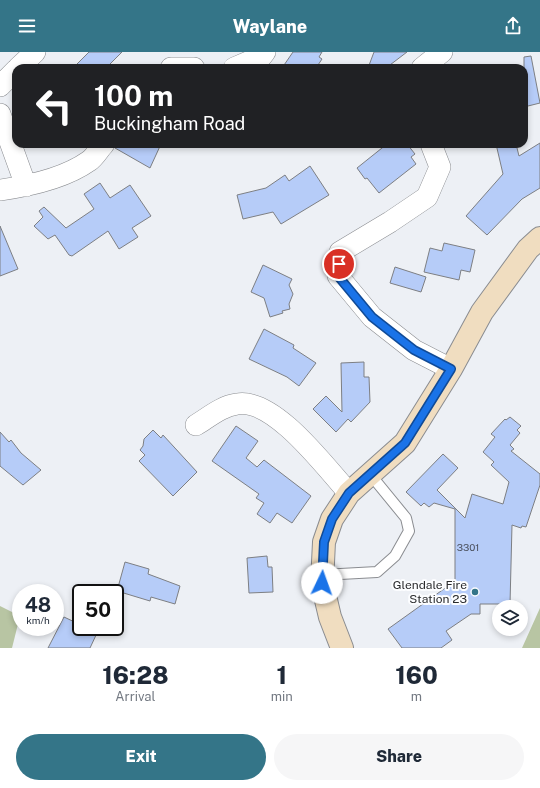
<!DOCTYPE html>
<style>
body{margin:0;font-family:"Public Sans",sans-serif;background:#f6f6f7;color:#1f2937;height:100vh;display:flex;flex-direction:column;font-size:15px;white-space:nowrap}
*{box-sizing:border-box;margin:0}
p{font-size:13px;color:#747a83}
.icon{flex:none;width:22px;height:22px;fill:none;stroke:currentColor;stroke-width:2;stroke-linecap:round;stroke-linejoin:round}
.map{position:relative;height:596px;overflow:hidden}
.drawer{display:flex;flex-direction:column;background:#fff;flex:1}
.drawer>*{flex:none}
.top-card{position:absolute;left:12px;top:12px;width:516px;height:84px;border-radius:12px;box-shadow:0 2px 6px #0003;background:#202124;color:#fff;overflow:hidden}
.controls{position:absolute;left:492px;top:548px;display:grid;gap:8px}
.controls a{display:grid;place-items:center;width:36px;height:36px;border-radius:50%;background:#fff;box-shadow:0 2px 6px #0003;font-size:20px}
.speed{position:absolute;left:12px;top:532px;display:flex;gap:8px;font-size:20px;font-weight:700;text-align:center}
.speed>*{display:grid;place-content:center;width:52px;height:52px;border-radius:50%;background:#fff;box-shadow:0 2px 6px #0003;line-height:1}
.speed small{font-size:10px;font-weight:400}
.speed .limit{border:2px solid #111;border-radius:6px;background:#fff;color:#111}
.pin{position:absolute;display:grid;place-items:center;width:34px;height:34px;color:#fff;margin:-17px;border:2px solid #fff;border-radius:50%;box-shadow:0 1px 4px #0007}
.me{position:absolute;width:44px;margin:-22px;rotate:3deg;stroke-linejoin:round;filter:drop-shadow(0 0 3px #0008)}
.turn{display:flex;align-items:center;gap:14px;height:84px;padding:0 16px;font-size:18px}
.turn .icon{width:52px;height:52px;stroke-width:2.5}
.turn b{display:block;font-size:28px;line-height:34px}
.eta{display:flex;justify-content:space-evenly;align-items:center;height:68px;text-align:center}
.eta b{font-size:24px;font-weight:800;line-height:28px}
.action{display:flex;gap:8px;margin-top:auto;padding:8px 16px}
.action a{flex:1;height:46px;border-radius:24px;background:#347588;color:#fff;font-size:16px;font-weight:800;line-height:46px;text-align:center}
.action a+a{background:#f6f6f7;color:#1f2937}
header{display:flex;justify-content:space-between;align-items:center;height:52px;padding:0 16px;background:#347588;color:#fff;font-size:18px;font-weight:800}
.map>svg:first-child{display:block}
.green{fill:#b8c5a3}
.building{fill:#b6ccf8;stroke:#7d7f83}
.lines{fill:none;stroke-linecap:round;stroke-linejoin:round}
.service-casing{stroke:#8a8c90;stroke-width:12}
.minor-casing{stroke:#8a8c90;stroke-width:22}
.secondary-casing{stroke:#8a8c90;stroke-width:24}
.service{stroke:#fff;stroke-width:10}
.minor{stroke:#fff;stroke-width:21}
.secondary{stroke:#f0ddc0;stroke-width:22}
.route-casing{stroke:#114b97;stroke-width:10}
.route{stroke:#1a73e8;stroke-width:7}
.poi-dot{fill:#347588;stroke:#fcfdff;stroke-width:1.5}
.labels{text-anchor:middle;stroke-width:4;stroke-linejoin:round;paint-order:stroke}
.number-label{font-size:10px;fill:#4d5360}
.poi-label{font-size:12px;fill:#2a2b2d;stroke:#fcfdff;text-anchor:end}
</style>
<header><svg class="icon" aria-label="menu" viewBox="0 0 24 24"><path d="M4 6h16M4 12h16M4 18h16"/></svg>Waylane<svg class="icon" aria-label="share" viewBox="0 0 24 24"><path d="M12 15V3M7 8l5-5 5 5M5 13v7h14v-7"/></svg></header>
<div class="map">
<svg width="540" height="596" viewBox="0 0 540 596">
<rect width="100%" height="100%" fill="#edf0f5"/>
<!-- green -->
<path class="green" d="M0 554 20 564 12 596H0Z
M540 556V596H522Z"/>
<!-- building -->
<path class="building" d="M89 0H122L106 16H73Z
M293 0H322L319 5 322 7 316 16H282Z
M374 0H407L386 16H368Z
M531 4 540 51 524 55V5Z
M540 91V136L522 147 487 183 466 164 503 122 496 92H516L519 104Z
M116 92H161L150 116 115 96Z
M387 92H407L415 102 411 105 416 112 379 141 367 126 365 127 357 116Z
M310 114 329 143 281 172 273 160 243 167 237 143 266 136 285 123 289 129Z
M100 131 110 146 130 133 151 164 132 176 138 185 119 197 108 179 72 204 69 203 55 183 48 187 34 174 43 165 39 159 44 155 66 176 94 157 84 142Z
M0 174 18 217 0 224Z
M444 191 475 198 470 220 461 218 459 228 424 220 430 196 442 199Z
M263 213 292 227 289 233 293 242 289 252 290 257 282 259 283 261 270 265 264 246 251 240Z
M395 215 426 225 421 240 390 231Z
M264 277 294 293 293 296 316 311 299 334 287 325 249 307Z
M364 310V325H369L370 350 351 370 348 367 336 380 313 357 326 344 342 360 341 311Z
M510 365 521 374 517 378 520 381 510 393 514 397 511 399 540 422V433L526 475 522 474 521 476 512 473 510 552H480V562H471L446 579 452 588 441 596H402L388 577 455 529V457L434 451 429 455 424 451 421 454 406 440 443 402 458 416 437 438 465 466 472 442 503 452 509 430 491 413 494 410 483 400 495 385 491 382 505 367 506 368Z
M236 374 258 389 246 406 257 415 264 408 311 444 292 471 277 461 270 471 257 462 264 451 256 446 259 442 212 409Z
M153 378 161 386 163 383 197 420 173 444 139 409 145 403 140 398 143 394 144 387Z
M0 380 9 390 11 388 21 401 41 418 23 433 0 414Z
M267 504 268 515H272L273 540 249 541 247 506Z
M125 510 149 517 148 522 180 534 175 552 151 545 150 549 117 539Z
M64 565 81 573V575L97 581 90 596H48Z"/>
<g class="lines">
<defs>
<path id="service" d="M322 523 377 520 395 504 409 479 406 466 370 422"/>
<path id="minor" d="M18 16 35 0
M171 16H194
M234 16 262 4 265 0
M422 16 442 0
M0 34 16 18
M0 62 26 134
M431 92 440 115 427 145 390 170 340 200 338 224 372 265 414 298 451 317
M0 138C29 134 65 126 89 109 95 105 99 97 104 92
M196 373C209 365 222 354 237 352 274 345 326 416 349 441"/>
<path id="secondary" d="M342 596 330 565 322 531 324 490 332 467 349 441 405 391 451 317 482 260 528 197 540 186"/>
</defs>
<!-- service casing -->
<use href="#service" class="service-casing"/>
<!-- minor casing -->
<use href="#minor" class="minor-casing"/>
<!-- secondary casing -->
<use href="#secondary" class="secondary-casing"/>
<!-- service -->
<use href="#service" class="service"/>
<!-- minor -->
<use href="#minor" class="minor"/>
<!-- secondary -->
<use href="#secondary" class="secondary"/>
</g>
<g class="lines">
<defs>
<path id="route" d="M322 531 324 490 332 467 349 441 405 391 451 317 414 298 372 265 338 224 339 212"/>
</defs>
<!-- route casing -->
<use href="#route" class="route-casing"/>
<!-- route -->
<use href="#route" class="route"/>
</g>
<!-- markers -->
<circle class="poi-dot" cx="475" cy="540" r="4"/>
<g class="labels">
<!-- number labels -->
<g class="number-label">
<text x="468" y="499">3301</text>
</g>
<!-- poi labels -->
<g class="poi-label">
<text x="467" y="537">Glendale Fire<tspan x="467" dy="14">Station 23</tspan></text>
</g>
</g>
</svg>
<div class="controls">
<a><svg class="icon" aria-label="layers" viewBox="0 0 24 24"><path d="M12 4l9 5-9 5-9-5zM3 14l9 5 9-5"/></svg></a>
</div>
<div class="speed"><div>48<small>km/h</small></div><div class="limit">50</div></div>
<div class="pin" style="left:339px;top:212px;background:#d93025"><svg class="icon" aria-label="arrive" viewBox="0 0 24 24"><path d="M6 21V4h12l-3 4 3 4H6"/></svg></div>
<svg class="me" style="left:322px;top:531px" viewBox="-20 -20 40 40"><circle r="19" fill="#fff"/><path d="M0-13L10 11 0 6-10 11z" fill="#1a73e8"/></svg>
<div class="top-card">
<div class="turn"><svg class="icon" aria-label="left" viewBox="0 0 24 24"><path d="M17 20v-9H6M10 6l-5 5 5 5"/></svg><div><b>100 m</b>Buckingham Road</div></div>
</div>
</div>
<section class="drawer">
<div class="eta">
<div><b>16:28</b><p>Arrival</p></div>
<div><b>1</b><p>min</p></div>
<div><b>160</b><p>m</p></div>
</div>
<div class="action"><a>Exit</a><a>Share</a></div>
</section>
